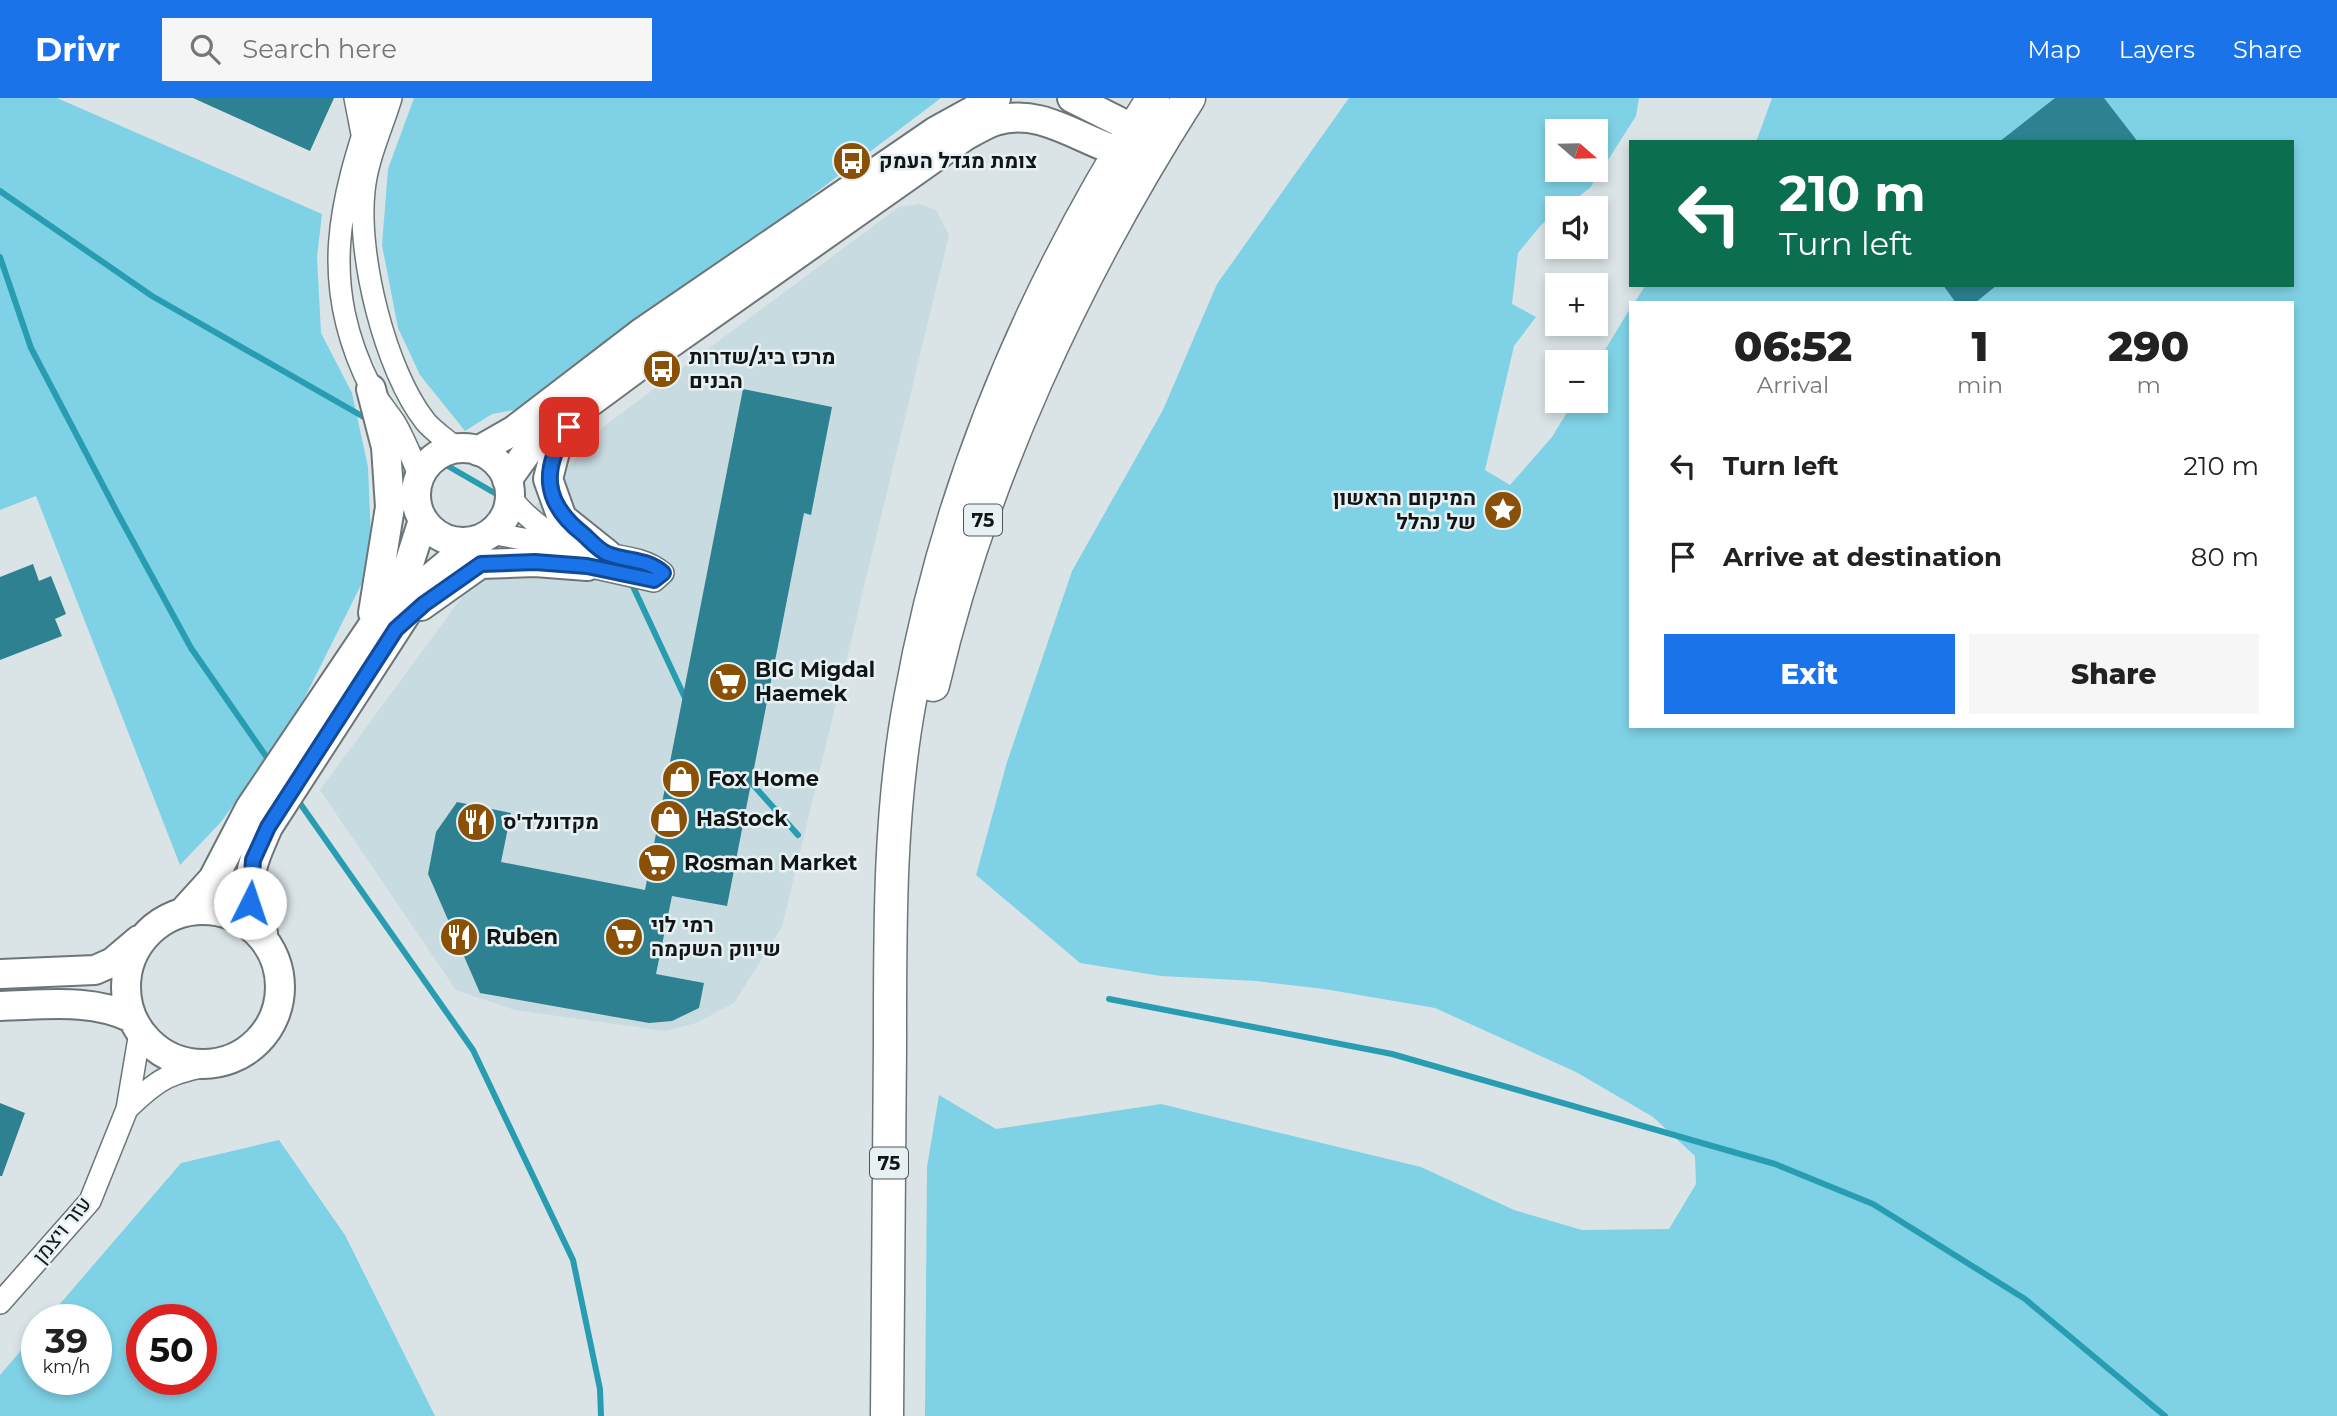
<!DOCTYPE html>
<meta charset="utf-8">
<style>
body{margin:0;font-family:Montserrat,Heebo,sans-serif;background:#f6f6f6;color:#222;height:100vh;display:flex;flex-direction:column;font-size:26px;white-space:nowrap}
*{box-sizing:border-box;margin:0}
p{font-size:23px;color:#767676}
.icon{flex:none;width:38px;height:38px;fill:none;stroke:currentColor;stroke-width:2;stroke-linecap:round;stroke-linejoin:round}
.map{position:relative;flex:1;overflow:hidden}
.side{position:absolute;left:1629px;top:203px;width:665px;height:427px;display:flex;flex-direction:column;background:#fff;border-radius:0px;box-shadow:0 4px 10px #0003}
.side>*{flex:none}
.hud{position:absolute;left:1629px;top:42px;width:665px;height:147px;border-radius:0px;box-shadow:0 4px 10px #0003;background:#0b6e4f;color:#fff;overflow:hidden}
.needle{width:46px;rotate:110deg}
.controls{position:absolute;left:1545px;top:21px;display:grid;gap:14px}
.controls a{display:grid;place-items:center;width:63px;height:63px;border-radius:0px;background:#fff;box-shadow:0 4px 10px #0003;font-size:35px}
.speed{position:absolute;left:21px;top:1206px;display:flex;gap:14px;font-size:35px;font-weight:700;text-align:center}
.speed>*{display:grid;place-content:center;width:91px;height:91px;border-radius:50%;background:#fff;box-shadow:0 4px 10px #0003;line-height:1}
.speed small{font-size:18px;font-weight:400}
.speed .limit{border:10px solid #d22;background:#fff;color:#111}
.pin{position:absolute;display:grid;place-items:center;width:60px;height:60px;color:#fff;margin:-30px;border-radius:14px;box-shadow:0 4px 10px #0006}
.me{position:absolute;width:77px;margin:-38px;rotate:4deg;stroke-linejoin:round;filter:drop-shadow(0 0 5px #0008)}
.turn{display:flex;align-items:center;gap:24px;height:147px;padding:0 35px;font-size:32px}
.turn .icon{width:91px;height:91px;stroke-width:2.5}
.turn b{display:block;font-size:49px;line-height:60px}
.eta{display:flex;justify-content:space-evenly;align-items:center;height:119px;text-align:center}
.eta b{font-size:42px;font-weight:800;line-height:49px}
.primary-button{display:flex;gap:14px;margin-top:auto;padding:14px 35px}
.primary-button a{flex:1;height:80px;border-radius:0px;background:#1a73e8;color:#fff;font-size:28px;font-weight:800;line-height:80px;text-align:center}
.primary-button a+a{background:#f6f6f6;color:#222}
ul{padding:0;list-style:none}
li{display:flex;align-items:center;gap:21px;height:91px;padding:0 35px}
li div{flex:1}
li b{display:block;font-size:26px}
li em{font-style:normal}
header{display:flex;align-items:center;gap:42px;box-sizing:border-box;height:98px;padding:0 35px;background:#1a73e8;color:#fff}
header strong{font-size:33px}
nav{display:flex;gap:38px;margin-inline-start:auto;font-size:24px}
.search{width:490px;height:63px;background:#f6f6f6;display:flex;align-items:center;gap:18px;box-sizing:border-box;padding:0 24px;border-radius:0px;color:#767676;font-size:26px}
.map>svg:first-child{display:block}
.built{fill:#c8dbe0}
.green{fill:#7fd2e5;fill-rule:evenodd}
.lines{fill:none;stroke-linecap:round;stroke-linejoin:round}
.stream{stroke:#289db2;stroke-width:6}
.building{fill:#2d8191}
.minor-casing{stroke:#6c7577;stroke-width:24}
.major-casing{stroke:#6c7577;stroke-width:32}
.highway-casing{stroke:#6c7577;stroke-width:35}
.minor{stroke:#fff;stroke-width:21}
.major{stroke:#fff;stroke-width:28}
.highway{stroke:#fff;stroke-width:32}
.route-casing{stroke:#114b97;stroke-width:18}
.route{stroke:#1a73e8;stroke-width:12}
.labels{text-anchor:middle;stroke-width:5;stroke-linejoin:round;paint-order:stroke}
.shield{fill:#e7f1f3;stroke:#515758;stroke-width:2}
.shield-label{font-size:19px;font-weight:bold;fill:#111516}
.poi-label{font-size:21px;font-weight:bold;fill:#111516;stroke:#e7f1f3;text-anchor:start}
.street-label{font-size:21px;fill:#111516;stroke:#e7f1f3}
</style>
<header>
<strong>Drivr</strong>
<div class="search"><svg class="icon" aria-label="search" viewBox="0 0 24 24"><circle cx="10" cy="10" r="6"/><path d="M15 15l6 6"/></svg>Search here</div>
<nav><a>Map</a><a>Layers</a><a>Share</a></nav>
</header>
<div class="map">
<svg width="2337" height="1318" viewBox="0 0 2337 1318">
<rect width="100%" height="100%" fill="#dae4e6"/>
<!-- built -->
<path class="built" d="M919 106 936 112 949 137 782 829 734 905 696 925 665 933 515 912 456 892 320 692 490 461 603 329 899 109Z"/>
<!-- green -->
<path class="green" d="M0 0H57L322 116 317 159 321 235 352 295 368 369 372 465 291 627 221 724 180 767 36 398 0 412Z
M414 0H941L565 284 514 312 492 316 465 333 420 277 398 230 382 147 388 71Z
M1349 0H1639L1636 18 1590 90 1563 110H1558L1557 114 1541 127 1518 155 1512 206 1536 219 1514 248 1485 372 1510 387 1552 339 1574 303H1596V267L1631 209V628H2292V205H1634L1646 187H2292V44H1756L1772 0H2337V1318H925L927 1069 939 997 996 1031 1161 1006 1421 1069 1514 1112 1582 1132 1669 1131 1696 1086 1695 1058 1653 1019 1576 974 1435 910 1324 891 1256 883 1161 878 1080 865 976 777 1007 664 1072 473 1163 312 1217 186ZM1558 33H1596V72H1558Z
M279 1042 345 1137 435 1318H0V1277L37 1234V1281H96V1222L47 1221 181 1065ZM142 1222H201V1281H142Z"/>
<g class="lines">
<!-- stream -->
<path class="stream" d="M0 93 152 198 369 322
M0 159 31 250 118 416 191 550 270 664
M415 349 505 401
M630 482 686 602
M746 679 798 737
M297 701 473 952 573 1162 600 1291 601 1318
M1109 901 1392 956 1775 1066 1873 1106 2025 1201 2165 1318"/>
</g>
<!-- building -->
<path class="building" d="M193 0H334L310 53Z
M2055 0H2104L2138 44H1999Z
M1943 187H1997L1975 205H1956Z
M743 291 832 309 811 417 804 415 727 808 672 798 656 876 704 885 699 910 672 923 649 925 480 895 428 776 436 734 457 704 511 715 501 764 645 792Z
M33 466 39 483 51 478 66 516 55 521 62 538 0 562V479Z
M0 1005 25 1015 2 1078H0Z"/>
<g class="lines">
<defs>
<path id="minor" d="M355 0 362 36
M375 0C339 105 318 185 371 290 377 302 387 313 395 325 405 342 412 361 420 379
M391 0C382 30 367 61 364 93 357 157 385 272 425 323 433 333 447 342 457 351
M490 435 529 442 587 468 654 483 663 475C640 455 605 460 577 449 556 442 520 416 510 397
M127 1011C164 975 172 975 222 965
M0 1205 90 1103 127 1011 140 934"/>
<path id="major" d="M1072 0 1134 31 1146 50
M371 291 386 349 390 409 373 515
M573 324 557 346 548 381 562 420 607 456
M416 397a47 47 0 1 1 94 0a47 47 0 1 1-94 0Z
M478 353 513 333 641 235 936 33 996 0
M507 382 532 347 658 254 965 38C974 33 984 27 995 23 1047 6 1091 54 1142 58
M421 508 480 466 535 464 587 468
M126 889a77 77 0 1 1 154 0a77 77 0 1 1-154 0Z
M184 813 213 781 250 710 394 496 407 472 423 422
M263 835C241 791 249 772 268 729L428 482 476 442
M0 876 95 872 113 864 139 842
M0 908C45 907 91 900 132 920"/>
<path id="highway" d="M933 587C980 382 1076 177 1189 0
M887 1318C888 1194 889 1070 890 946 890 832 889 715 910 602 948 387 1035 184 1153 0"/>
</defs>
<!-- minor casing -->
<use href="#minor" class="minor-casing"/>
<!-- major casing -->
<use href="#major" class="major-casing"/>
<!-- highway casing -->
<use href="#highway" class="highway-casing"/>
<!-- minor -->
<use href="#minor" class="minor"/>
<!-- major -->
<use href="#major" class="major"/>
<!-- highway -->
<use href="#highway" class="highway"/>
</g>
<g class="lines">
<defs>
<path id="route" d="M250 805 253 762 268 729 396 531 424 506 481 466 535 464 587 468 654 482 663 475C646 460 628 464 608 456 599 453 590 442 583 436 542 404 541 370 569 329"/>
</defs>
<!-- route casing -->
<use href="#route" class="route-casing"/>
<!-- route -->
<use href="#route" class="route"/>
</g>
<!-- icons -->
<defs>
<symbol id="bus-disc" viewBox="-11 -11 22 22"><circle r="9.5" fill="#895006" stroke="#e7f1f3"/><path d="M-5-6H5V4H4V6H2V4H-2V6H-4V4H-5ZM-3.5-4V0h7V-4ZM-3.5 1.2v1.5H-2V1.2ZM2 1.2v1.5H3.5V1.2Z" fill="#fff"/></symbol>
<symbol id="sight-disc" viewBox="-11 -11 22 22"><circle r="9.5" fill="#895006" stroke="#e7f1f3"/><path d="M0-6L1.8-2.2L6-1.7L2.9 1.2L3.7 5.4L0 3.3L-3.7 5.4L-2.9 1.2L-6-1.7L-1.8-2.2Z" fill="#fff"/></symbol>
<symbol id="supermarket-disc" viewBox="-11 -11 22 22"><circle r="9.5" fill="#895006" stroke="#e7f1f3"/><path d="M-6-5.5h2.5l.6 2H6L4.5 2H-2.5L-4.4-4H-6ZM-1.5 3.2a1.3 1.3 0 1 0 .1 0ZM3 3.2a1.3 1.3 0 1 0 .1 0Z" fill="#fff"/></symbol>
<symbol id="shop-disc" viewBox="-11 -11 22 22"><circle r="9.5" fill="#895006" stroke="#e7f1f3"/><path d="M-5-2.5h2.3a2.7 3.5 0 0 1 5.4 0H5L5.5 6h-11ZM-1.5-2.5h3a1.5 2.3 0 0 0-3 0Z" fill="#fff"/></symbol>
<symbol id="restaurant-disc" viewBox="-11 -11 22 22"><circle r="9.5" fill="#895006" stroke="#e7f1f3"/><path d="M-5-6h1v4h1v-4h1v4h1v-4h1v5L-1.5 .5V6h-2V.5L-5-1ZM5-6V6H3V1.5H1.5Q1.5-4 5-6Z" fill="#fff"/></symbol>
</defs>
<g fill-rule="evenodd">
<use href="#bus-disc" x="830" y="41" width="44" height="44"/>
<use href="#bus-disc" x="640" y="249" width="44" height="44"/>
<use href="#sight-disc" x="1481" y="390" width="44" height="44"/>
<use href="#supermarket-disc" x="706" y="562" width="44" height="44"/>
<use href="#shop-disc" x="659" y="659" width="44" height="44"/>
<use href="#shop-disc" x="647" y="699" width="44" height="44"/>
<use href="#restaurant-disc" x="454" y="702" width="44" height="44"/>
<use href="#supermarket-disc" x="635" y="743" width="44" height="44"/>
<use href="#restaurant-disc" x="437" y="817" width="44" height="44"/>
<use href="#supermarket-disc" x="602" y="817" width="44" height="44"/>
</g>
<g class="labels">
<!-- shield labels -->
<g class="shield">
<rect x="964" y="406.5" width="38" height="31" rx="5"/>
<rect x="870" y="1049.5" width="38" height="31" rx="5"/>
</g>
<g class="shield-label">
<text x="983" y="429">75</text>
<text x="889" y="1072">75</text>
</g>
<!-- poi labels -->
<g class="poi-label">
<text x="879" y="70">צומת מגדל העמק</text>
<text x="689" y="266">מרכז ביג/שדרות<tspan x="689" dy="24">הבנים</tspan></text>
<text x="1476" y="407" text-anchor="end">המיקום הראשון<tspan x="1476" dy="24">של נהלל</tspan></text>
<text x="755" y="579">BIG Migdal<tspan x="755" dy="24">Haemek</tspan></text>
<text x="708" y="688">Fox Home</text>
<text x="696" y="728">HaStock</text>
<text x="503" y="731">מקדונלד'ס</text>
<text x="684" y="772">Rosman Market</text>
<text x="651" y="834">רמי לוי<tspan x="651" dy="24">שיווק השקמה</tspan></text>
<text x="486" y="846">Ruben</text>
</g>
<!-- street labels -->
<g class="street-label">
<text transform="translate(62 1132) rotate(-51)" y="7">עזר ויצמן</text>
</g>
</g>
</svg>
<div class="controls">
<a><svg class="needle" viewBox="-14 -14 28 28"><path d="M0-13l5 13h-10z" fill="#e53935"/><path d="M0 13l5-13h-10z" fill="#767676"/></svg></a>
<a><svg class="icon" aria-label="sound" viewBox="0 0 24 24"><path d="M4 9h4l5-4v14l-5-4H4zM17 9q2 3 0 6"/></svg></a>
<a>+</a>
<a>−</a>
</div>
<div class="speed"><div>39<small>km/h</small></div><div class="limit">50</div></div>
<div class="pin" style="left:569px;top:329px;background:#d93025"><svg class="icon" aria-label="arrive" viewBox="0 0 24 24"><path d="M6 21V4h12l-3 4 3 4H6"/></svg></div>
<svg class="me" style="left:250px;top:805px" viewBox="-20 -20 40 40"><circle r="19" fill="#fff"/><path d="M0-13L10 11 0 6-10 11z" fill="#1a73e8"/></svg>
<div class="hud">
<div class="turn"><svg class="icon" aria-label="left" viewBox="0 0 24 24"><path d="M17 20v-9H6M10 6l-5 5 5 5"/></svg><div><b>210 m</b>Turn left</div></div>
</div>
<section class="side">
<div class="eta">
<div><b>06:52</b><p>Arrival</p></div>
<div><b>1</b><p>min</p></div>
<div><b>290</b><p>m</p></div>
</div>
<ul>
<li><svg class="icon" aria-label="left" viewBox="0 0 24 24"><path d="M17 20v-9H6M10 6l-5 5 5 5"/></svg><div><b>Turn left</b></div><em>210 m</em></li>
<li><svg class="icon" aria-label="arrive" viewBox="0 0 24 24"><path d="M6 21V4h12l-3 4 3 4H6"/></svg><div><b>Arrive at destination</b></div><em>80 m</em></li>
</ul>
<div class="primary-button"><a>Exit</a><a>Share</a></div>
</section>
</div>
